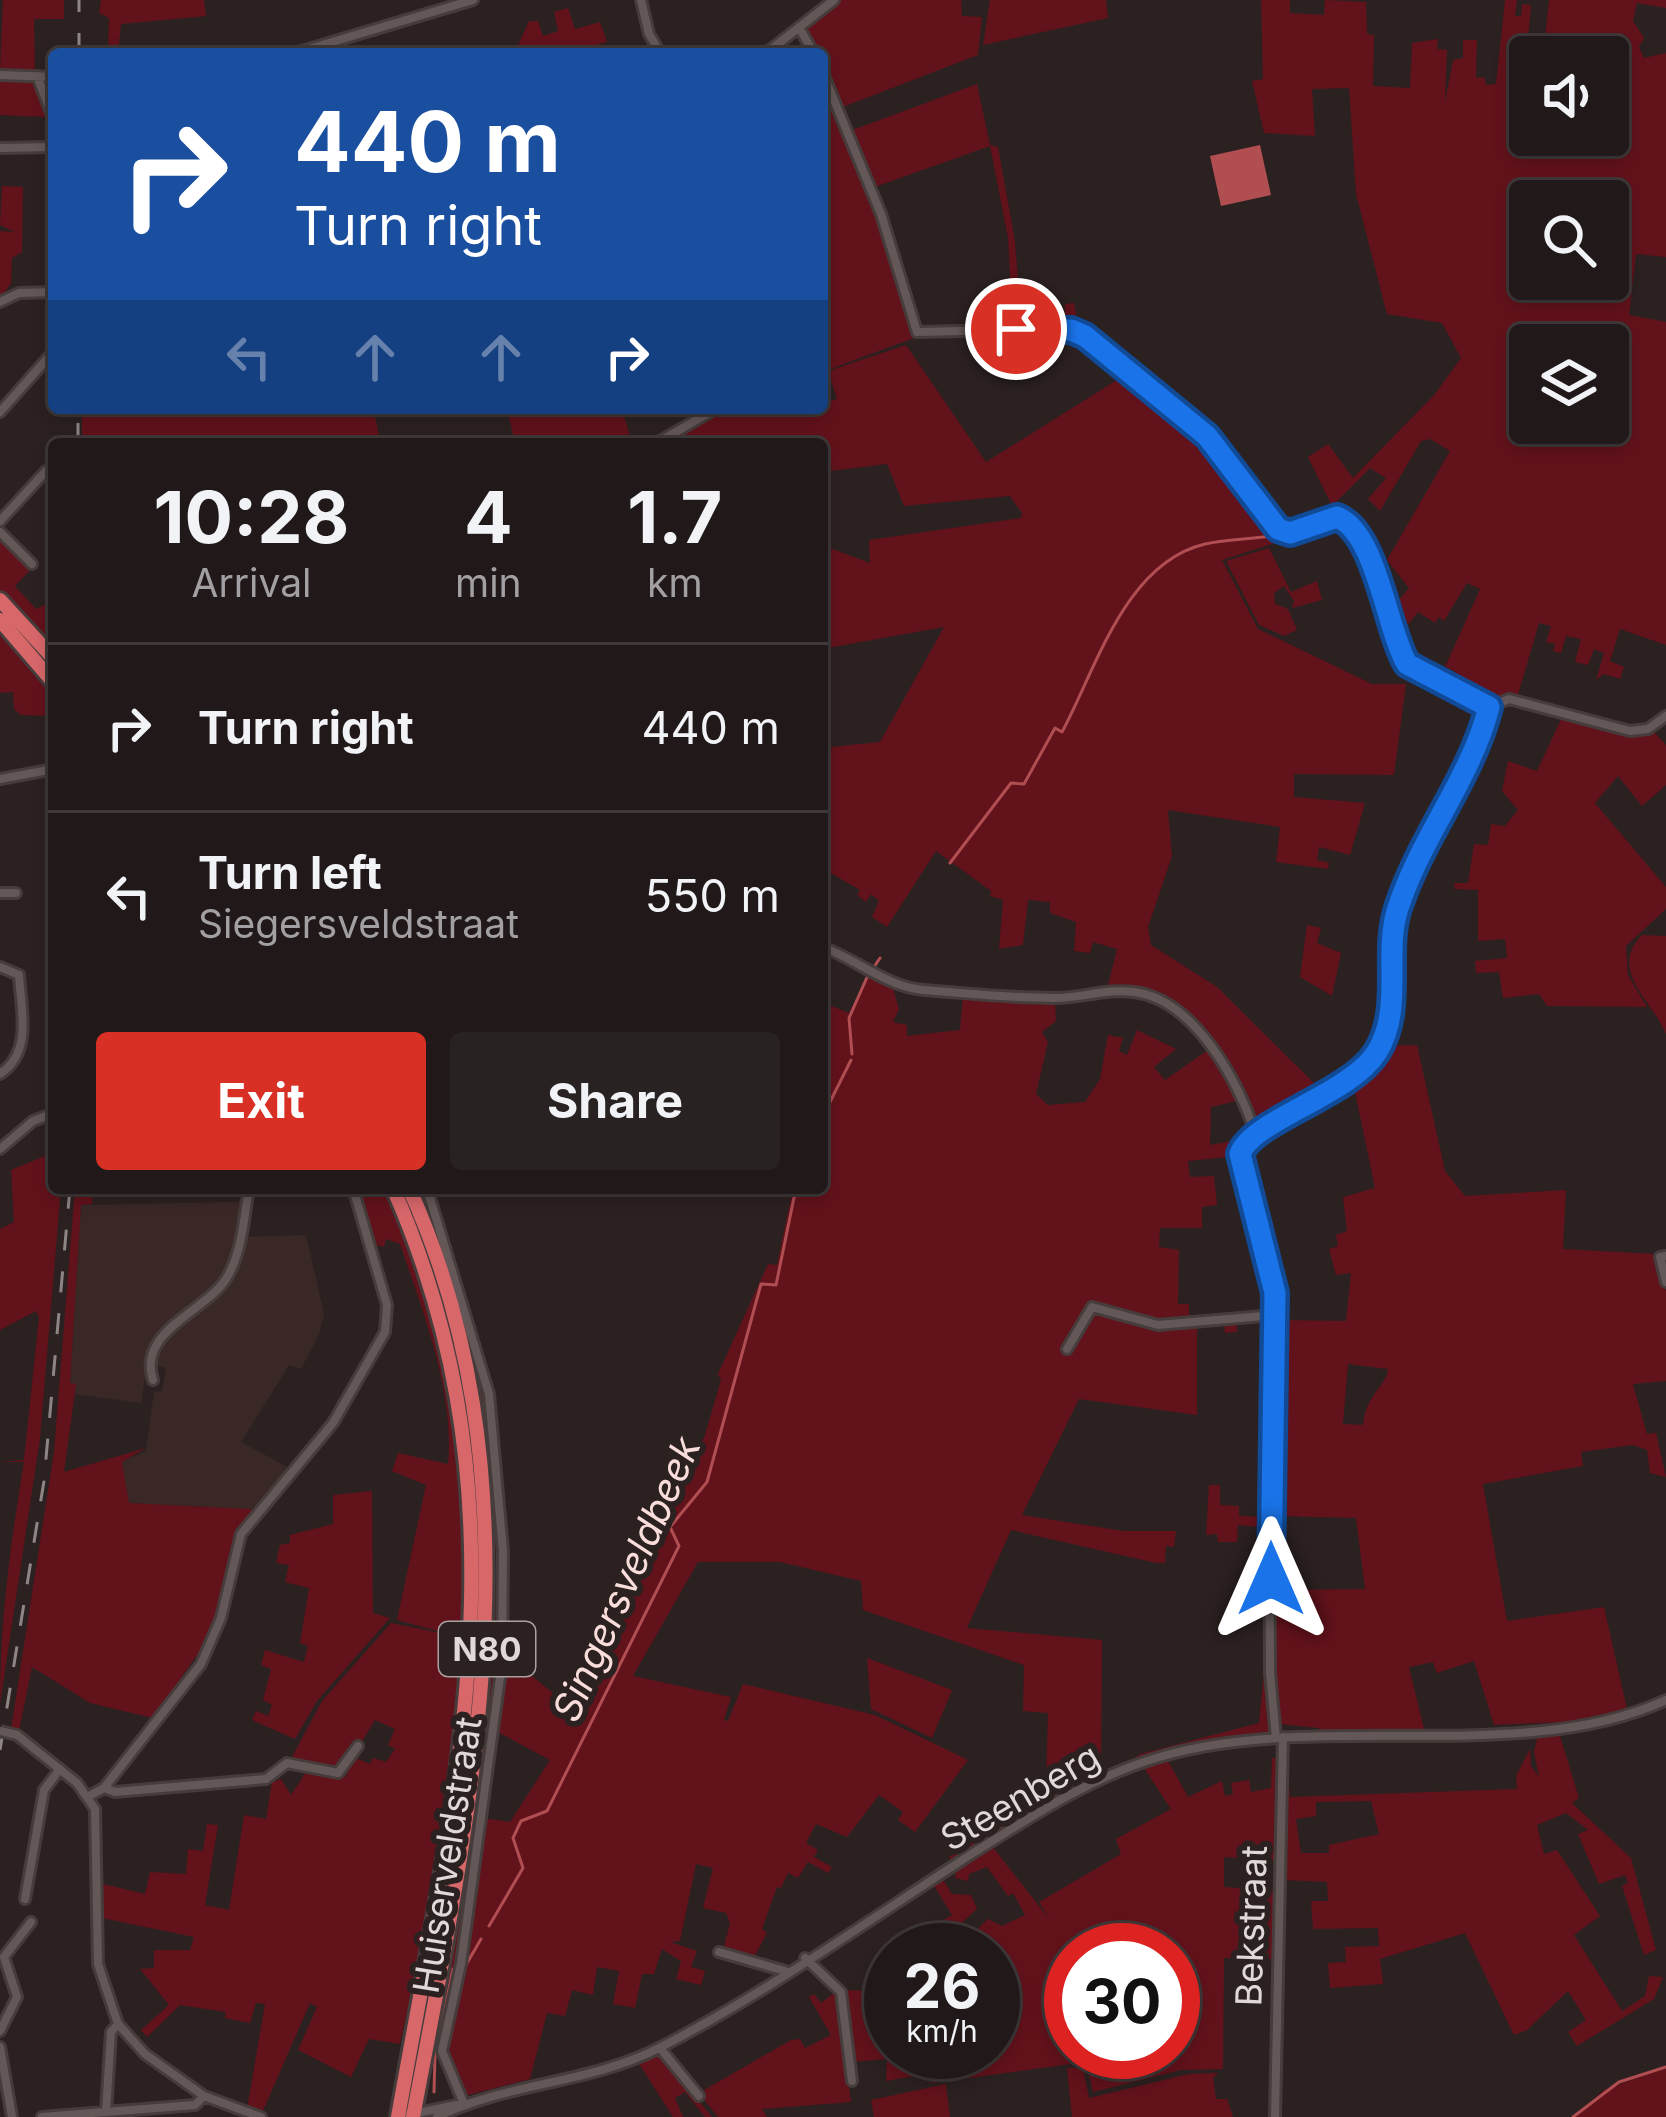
<!DOCTYPE html>
<style>
body{margin:0;font-family:Inter,sans-serif;background:#292222;color:#f1f3f6;height:100vh;display:flex;flex-direction:column;font-size:45px;white-space:nowrap}
*{box-sizing:border-box;margin:0}
p{font-size:39px;color:#a2a0a2}
.icon{flex:none;width:66px;height:66px;fill:none;stroke:currentColor;stroke-width:2;stroke-linecap:round;stroke-linejoin:round}
.map{position:relative;flex:1;overflow:hidden}
.panel{position:absolute;left:48px;top:438px;width:780px;height:756px;display:flex;flex-direction:column;background:#211919;border-radius:12px;box-shadow:0 6px 18px #0003,0 0 0 3px #3e3838}
.panel>*{flex:none}
.hud{position:absolute;left:48px;top:48px;width:780px;height:366px;border-radius:12px;box-shadow:0 6px 18px #0003,0 0 0 3px #3e3838;background:#1a4fa0;color:#fff;overflow:hidden}
.buttons{position:absolute;left:1509px;top:36px;display:grid;gap:24px}
.buttons a{display:grid;place-items:center;width:120px;height:120px;border-radius:12px;background:#211919;box-shadow:0 6px 18px #0003,0 0 0 3px #3e3838;font-size:60px}
.speed{position:absolute;left:864px;top:1923px;display:flex;gap:24px;font-size:60px;font-weight:700;text-align:center}
.speed>*{display:grid;place-content:center;width:156px;height:156px;border-radius:50%;background:#211919;box-shadow:0 6px 18px #0003,0 0 0 3px #3e3838;line-height:1}
.speed small{font-size:30px;font-weight:400}
.speed .limit{border:18px solid #d22;background:#fff;color:#111}
.pin{position:absolute;display:grid;place-items:center;width:102px;height:102px;color:#fff;margin:-51px;border:6px solid #fff;border-radius:50%;box-shadow:0 3px 12px #0007}
.me{position:absolute;width:132px;margin:-66px;rotate:0deg;stroke-linejoin:round;filter:drop-shadow(0 0 9px #0008)}
.turn{display:flex;align-items:center;gap:42px;height:252px;padding:0 48px;font-size:54px}
.turn .icon{width:156px;height:156px;stroke-width:2.5}
.turn b{display:block;font-size:84px;line-height:102px}
.lanes{display:flex;align-items:center;height:114px;padding:0 48px;background:#0003;justify-content:center;gap:60px;direction:ltr}
.lanes .off{opacity:.35}
.eta{display:flex;justify-content:space-evenly;align-items:center;height:204px;text-align:center}
.eta b{font-size:72px;font-weight:700;line-height:84px}
.action{display:flex;gap:24px;margin-top:auto;padding:24px 48px}
.action a{flex:1;height:138px;border-radius:12px;background:#d93025;color:#fff;font-size:48px;font-weight:700;line-height:138px;text-align:center}
.action a+a{background:#292222;color:#f1f3f6}
ul{padding:0;list-style:none}
li{display:flex;align-items:center;gap:36px;height:168px;padding:0 48px;border-top:3px solid #3e3838}
li div{flex:1}
li b{display:block;font-size:45px}
li em{font-style:normal}
.map>svg:first-child{display:block}
.built{fill:#3a2827}
.green{fill:#62121b;fill-rule:evenodd}
.water{fill:#b04e52}
.lines{fill:none;stroke-linecap:round;stroke-linejoin:round}
.stream{stroke:#b04e52;stroke-width:3}
.minor-casing{stroke:#453c3b;stroke-width:14}
.highway-casing{stroke:#453c3b;stroke-width:20}
.minor{stroke:#645757;stroke-width:8}
.highway{stroke:#d8676a;stroke-width:14}
.rail{stroke:#8e8585;stroke-width:3;stroke-dasharray:21 21;stroke-linecap:butt}
.minor-bridge-casing{stroke:#453c3b;stroke-width:14;stroke-linecap:butt}
.minor-bridge{stroke:#645757;stroke-width:8}
.route-casing{stroke:#114b97;stroke-width:30}
.route{stroke:#1a73e8;stroke-width:21}
.labels{text-anchor:middle;stroke-width:12;stroke-linejoin:round;paint-order:stroke}
.shield{fill:#2c2121;stroke:#aaa2a1;stroke-width:3}
.shield-label{font-size:33px;font-weight:bold;fill:#e0d9d8}
.street-label{font-size:36px;fill:#e0d9d8;stroke:#2c2121}
.water-label{font-size:39px;font-style:italic;fill:#f9dddb;stroke:#2c2121}
</style>
<div class="map">
<svg width="1666" height="2117" viewBox="0 0 1666 2117">
<rect width="100%" height="100%" fill="#2c2121"/>
<!-- built -->
<path class="built" d="M244 1197 227 1271 208 1295 170 1323 148 1358 141 1403 74 1394 76 1385 70 1384 81 1205 236 1202Z
M306 1235 324 1314 319 1334 301 1369 289 1365 241 1442 289 1468 252 1509 129 1503 121 1462 146 1451 154 1392 162 1391 166 1368 154 1365 165 1339 231 1280 244 1237Z"/>
<!-- green -->
<path class="green" d="M3 0H64V19H34L35 72 0 71Z
M101 0H204L206 16 121 24 118 54H108L109 18 99 13Z
M837 0H961L962 16 982 17 978 55 840 108 822 68V54H816L805 28Z
M990 0H1106L1108 18 983 45Z
M1261 0H1290V13L1324 15 1325 0 1366 2 1367 34 1374 35 1373 86 1410 88 1412 43 1438 39 1437 49 1447 50 1445 102 1453 60 1463 58V40H1477L1476 77 1485 78 1486 85 1496 84 1505 0H1517L1515 16H1521L1522 4 1531 5 1524 89H1530V135H1608V57H1543L1549 0H1666V8L1637 3 1633 21 1644 38 1639 47 1644 58 1666 53V257L1636 254 1629 315 1666 322V645L1620 629 1610 661 1624 667 1620 679 1604 674 1596 680 1604 653 1594 649 1588 665 1575 662 1581 639 1566 636 1561 653 1553 651 1555 644 1546 642 1551 626 1539 623 1517 698H1482L1449 684 1455 671 1445 667 1480 589 1467 583 1444 621 1439 617 1435 623 1418 612 1398 637 1389 612 1409 588 1387 560 1450 451 1430 439 1421 441 1380 511 1368 499 1386 478 1370 468 1332 506 1308 457 1328 444 1353 478 1435 394 1461 358 1442 323 1387 314 1356 194 1349 88 1312 89 1315 136 1264 133 1252 81 1263 79ZM1530 201H1608V279H1530ZM1530 345H1608V423H1530Z
M568 8 575 29 600 22 607 42 566 54H514L529 21H538L543 36 558 31 554 12Z
M822 78 881 220 914 338 822 372Z
M0 79H32L48 117 0 115Z
M977 84 990 145 998 147 1015 241 1021 320 1065 319V304L1074 303 1078 324 1013 327 1008 238 990 146 872 188 850 131Z
M2 186 23 187 22 252 12 258 11 283 0 299V231L15 232 0 225Z
M906 345 986 462 1128 373 1202 434 1267 517 1265 526 1278 533 1281 541 1222 560 1258 629 1372 684H1406L1394 775 1294 774V797L1365 803 1350 855 1319 847 1317 860 1329 863 1328 869 1276 862 1280 827 1168 810 1172 856 1148 927 1151 945 1217 987 1323 1092 1268 1124C1236 1117 1198 969 1107 990L1117 949 1093 942 1090 953 1074 951 1076 922 1050 913V902L1028 900 1023 945 999 949 1003 900 990 896 991 891 936 851 887 927 872 917 879 901 871 894 866 902 857 895 860 890 822 868V748L880 742 944 627 822 649V545L870 563 869 540 1021 518 1022 513 1010 496 904 506 887 464 822 472V444L670 443 723 408H750L755 414 825 407 824 402 837 399 828 371Z
M82 408H181V416L203 415 204 408H373L381 444H82Z
M507 408H622L632 444H515Z
M0 541 30 570 15 586 36 609 54 600V647L0 591Z
M1269 548 1291 592 1317 581 1322 600 1292 608 1294 601 1284 586 1274 593 1275 604 1288 609 1297 630 1284 636 1259 625 1226 561Z
M0 635 54 697V716L21 715 14 709 13 692 0 693Z
M1563 715 1638 734 1653 731 1666 745V785L1642 806 1618 776 1595 803 1666 887V909L1626 946 1628 975 1647 1007 1547 1006 1539 994 1503 998 1499 972 1476 973 1475 961 1507 958 1505 939 1478 941V890L1455 889 1454 883H1468L1474 844 1488 845 1491 824 1505 826 1518 810 1502 791 1508 761 1537 771Z
M1307 925 1321 928 1317 943 1341 953 1332 996 1300 977Z
M1642 935 1666 936V1034C1653 1001 1607 970 1642 935Z
M869 973 892 985 899 1009 893 1022 907 1025V1036L960 1030 963 996 1055 1002 1056 1021 1042 1032 1048 1042 1036 1094 1048 1105 1085 1102 1100 1079 1108 1035 1123 1038 1119 1051 1127 1055 1137 1030 1176 1049 1154 1067 1165 1080 1208 1050 1241 1100 1211 1107 1210 1145 1244 1139 1237 1156 1188 1161 1190 1177 1214 1176 1217 1205 1202 1207V1228H1160L1159 1247 1179 1250 1178 1304H1189V1316L1247 1313V1319H1237V1332L1225 1333 1224 1323 1197 1324V1415L1079 1399 1022 1515 1123 1531H1176L1174 1547 1166 1546 1165 1563H1156L1011 1530 967 1628 1102 1640 1101 1773 953 1862 949 1857 1062 1788 1046 1784 1048 1713 1023 1711 1024 1665 863 1610 861 1581 780 1562H698L633 1676 731 1697 724 1720 728 1721 743 1684 875 1715 968 1760 915 1832 898 1820 903 1812 879 1795 847 1837 816 1824 806 1843 818 1850 814 1857 832 1867 828 1873 808 1862 798 1878 788 1873 781 1888 777 1887 762 1929 767 1933 753 1959 723 1951 730 1923 726 1913 703 1908 713 1868 696 1864 680 1941 670 1942 697 1951 691 1967 705 1971 701 1985 676 1979 681 1961 662 1949 654 1974H642L635 2008 613 2004 619 1971 597 1967 593 1995 572 1990 565 2016 547 2013 530 2079 464 2096 444 2055 484 1818 510 1822 550 1760 496 1731 506 1655 559 1698 612 1647 608 1643 664 1537 655 1529 677 1490 679 1466 704 1438 721 1380 718 1374 768 1264 777 1265 793 1188H822V1002L849 1013Z
M1417 1045 1445 1171 1465 1196 1566 1190 1563 1249 1655 1254 1666 1291V1381L1633 1384 1647 1434 1656 1433 1666 1477 1650 1473 1647 1450 1633 1445 1581 1452 1583 1466 1483 1484 1507 1621 1604 1607 1627 1709 1568 1722 1494 1725 1474 1661 1437 1673 1433 1662 1409 1667 1424 1729 1320 1733 1319 1728 1278 1724 1270 1735 1197 1744 1128 1763 1140 1754 1259 1723 1272 1590 1365 1589 1356 1518 1274 1516 1278 1320 1346 1321 1351 1273 1336 1275 1329 1249 1338 1246 1336 1235 1347 1231 1343 1197 1375 1188 1353 1082 1385 1046ZM1348 1364 1388 1369C1387 1385 1366 1394 1363 1425L1343 1424Z
M54 1137V1188H61L40 1438 0 1704C0 1621 10 1547 24 1462H0L24 1460 39 1317 36 1311 0 1330V1229L14 1222 11 1170 52 1153Z
M75 1188H93L92 1204 81 1205 70 1383 76 1384 64 1472 146 1448 122 1462 129 1503 252 1509 233 1544 213 1632 153 1718 90 1703 32 1667 19 1731 11 1729 54 1452Z
M356 1188H388C421 1278 454 1374 464 1471 482 1660 441 1860 400 2044L369 2039 351 2077 298 2050 317 2007 310 2003 262 2113 247 2109 265 2004 256 2003 250 2023 225 2018 226 2012 180 2005 147 2037 141 2030 169 2005 140 1969 154 1968V1950H190L194 1937 102 1918 103 1884 145 1894 150 1872 186 1874 188 1849 203 1851 207 1824 218 1825 205 1905 229 1910 244 1815 266 1819 272 1782 281 1779 291 1795 310 1766 346 1777 353 1757 370 1764 373 1758 386 1762 395 1749 388 1745 395 1729 375 1720 358 1748 336 1769 292 1757 322 1701 391 1623 456 1636 397 1620 426 1485 392 1471 398 1453 448 1464C455 1394 423 1311 400 1244L386 1239 384 1247 373 1244Z
M416 1188H425L486 1395 501 1603 500 1663 465 1922 438 2047 431 2044C454 1907 487 1766 495 1627 503 1475 471 1329 416 1188Z
M1209 1485H1220V1505L1239 1506V1516L1268 1517V1528L1238 1525 1237 1542H1218L1217 1534 1206 1535Z
M372 1491 373 1613 390 1618 317 1701 295 1739 252 1720 256 1711 268 1716 272 1705 263 1700 271 1669 261 1665 265 1650 304 1662 308 1646 300 1643 309 1588 285 1582 289 1565 276 1563 280 1545 290 1543V1535L333 1524V1495Z
M867 1658 952 1690 932 1738 871 1709Z
M1538 1735 1560 1736 1579 1798 1572 1803 1631 1858 1656 1950 1644 1955 1622 1886 1628 1883 1625 1875 1599 1884 1578 1834 1588 1830 1566 1813 1537 1825 1544 1854 1557 1850 1600 1916 1574 1935 1622 2011 1645 1996 1649 1976 1663 1977 1654 1999 1577 2046 1568 2032 1586 2020 1568 1991 1527 2030 1514 2035 1465 1933 1380 1959 1383 1984 1330 1988 1328 1963 1346 1962 1345 1947 1379 1946 1378 1928 1313 1929 1311 1901H1328L1327 1882 1283 1880 1279 1861 1224 1857V1887L1278 1891 1275 1959 1224 1958 1223 2069 1181 2070 1093 2092 1086 2062 932 2083 931 2073 886 2081 887 2059 852 2062 844 1990 869 1991 891 1984V2052H993V1950H923L944 1938 937 1924 952 1915 933 1884 942 1878 952 1894 971 1895 977 1909 959 1925 970 1936 988 1919 1002 1926 1025 1915 1013 1893 1008 1896 987 1867 969 1874 968 1881 955 1878 956 1869 992 1846 1050 1920 1039 1902 1121 1854 1116 1839 1171 1809 1144 1768 1168 1761 1188 1797 1222 1781 1225 1796 1233 1794 1231 1783 1249 1780 1251 1792 1271 1788 1272 1758 1281 1759V1786L1289 1785 1290 1797 1517 1789 1516 1776 1530 1749 1531 1766 1539 1777 1534 1752ZM1371 1801 1379 1834 1329 1845V1853H1301L1296 1819 1316 1816V1802ZM1071 1950H1173V2052H1071Z
M837 1991 851 2102 762 2109 767 2117H718L699 2093 791 2040 800 2039 805 2048 831 2035 809 1997 814 1994 821 2003Z
M659 2053 712 2117H705L685 2092 675 2098 683 2117H673L638 2062Z
M1666 2067V2117H1573L1604 2090Z
M1067 2068H1083L1089 2098 1189 2074 1218 2073 1213 2078 1216 2099H1227L1233 2117H1072Z
M946 2084 950 2117H874L871 2100Z"/>
<!-- water -->
<path class="water" d="M1260 145 1271 195 1221 206 1210 156Z"/>
<g class="lines">
<!-- stream -->
<path class="stream" d="M950 863 1011 783 1024 784 1055 728 1062 732C1096 669 1125 563 1205 544 1228 539 1255 539 1279 535
M874 967 880 958
M852 1054 849 1018 868 975
M822 1118 851 1060
M489 1926 523 1868 513 1838 521 1821 547 1811 679 1546 670 1527 707 1482 761 1284 776 1285 796 1188
M463 1970 481 1939
M434 2092 435 2054 453 1969
M1573 2117 1619 2082 1666 2067"/>
<defs>
<path id="minor" d="M641 0 649 34 661 54
M799 27 814 54
M292 54 473 0
M765 54 834 0
M822 71 881 214 917 332 1056 329 1082 334 1207 436 1278 529 1290 533 1337 517 1350 524 1407 664 1489 707
M0 75 54 77
M37 76 54 120
M0 148 54 147
M0 302 19 293 54 292
M0 412 54 351
M655 444 717 408
M0 521 46 471
M0 532 32 564
M1489 707 1509 699 1630 731 1648 729 1666 716
M0 779 54 769
M0 893H16
M822 947C856 959 887 987 923 990 966 993 1009 998 1052 998 1079 999 1106 988 1134 992 1194 999 1239 1082 1255 1133
M0 967 19 975C21 1010 33 1052 0 1074
M0 1149 33 1121 54 1113
M427 1188 489 1394 503 1551 502 1663 461 1964 442 2051 464 2104
M1666 1256 1660 1257 1666 1282
M1067 1349 1092 1307 1158 1325 1276 1315
M153 1380C137 1331 205 1312 226 1279 242 1254 244 1217 249 1188
M17 1735 77 1783 95 1809 98 1964 118 2024 145 2054 204 2096 261 2117
M1276 1738 1270 1673 1269 1457 1275 1293 1241 1154C1252 1121 1350 1095 1377 1052 1404 1008 1383 954 1398 908 1421 837 1471 778 1489 707
M104 1788 115 1792 266 1779 287 1763 338 1773 358 1746
M89 1796 104 1788 201 1664 221 1618 241 1534 333 1423 385 1332 387 1305 353 1188
M25 1899 44 1790 60 1769
M719 1952 785 1971
M805 1958 841 1992 852 2081
M0 2031 17 1997 4 1957 31 1922
M0 2047 12 2117
M660 2048 699 2096
M106 2112 111 2032 118 2024
M42 2117 195 2105 204 2096
M399 2117 456 2105
M437 2117C509 2082 590 2084 661 2047 766 1993 871 1919 970 1855 1032 1816 1092 1776 1163 1756 1319 1711 1524 1766 1666 1700
M1275 2117 1283 1737"/>
<path id="highway" d="M0 600 54 659
M0 620 54 683
M393 1188C532 1503 455 1795 398 2117
M409 1188C544 1486 471 1810 413 2117"/>
</defs>
<!-- minor casing -->
<use href="#minor" class="minor-casing"/>
<!-- highway casing -->
<use href="#highway" class="highway-casing"/>
<!-- minor -->
<use href="#minor" class="minor"/>
<!-- highway -->
<use href="#highway" class="highway"/>
<!-- rail -->
<path class="rail" d="M79 54V0
M78 444V408
M0 1750 44 1481 70 1188"/>
<defs>
<path id="minor-bridge" d="M0 1731 17 1735"/>
</defs>
<!-- minor-bridge casing -->
<use href="#minor-bridge" class="minor-bridge-casing"/>
<!-- minor-bridge -->
<use href="#minor-bridge" class="minor-bridge"/>
</g>
<g class="lines">
<defs>
<path id="route" d="M1016 329 1071 330 1085 336 1207 436 1278 529 1290 533 1337 517C1377 533 1386 628 1407 664L1489 707C1471 778 1421 837 1398 908 1383 954 1404 1008 1377 1052 1350 1095 1252 1120 1240 1154L1275 1293 1271 1579"/>
</defs>
<!-- route casing -->
<use href="#route" class="route-casing"/>
<!-- route -->
<use href="#route" class="route"/>
</g>
<g class="labels">
<!-- shield labels -->
<rect class="shield" x="439" y="1622" width="96" height="54" rx="9"/>
<g class="shield-label">
<text x="487" y="1661">N80</text>
</g>
<!-- street labels -->
<g class="street-label">
<text transform="translate(1020 1797) rotate(-30)" y="13">Steenberg</text>
<text transform="translate(447 1855) rotate(-81)" y="13">Huiserveldstraat</text>
<text transform="translate(1251 1926) rotate(-88)" y="13">Bekstraat</text>
</g>
<!-- water labels -->
<g class="water-label">
<text transform="translate(626 1579) rotate(-66)" y="14">Singersveldbeek</text>
</g>
</g>
</svg>
<div class="buttons">
<a><svg class="icon" aria-label="sound" viewBox="0 0 24 24"><path d="M4 9h4l5-4v14l-5-4H4zM17 9q2 3 0 6"/></svg></a>
<a><svg class="icon" aria-label="search" viewBox="0 0 24 24"><circle cx="10" cy="10" r="6"/><path d="M15 15l6 6"/></svg></a>
<a><svg class="icon" aria-label="layers" viewBox="0 0 24 24"><path d="M12 4l9 5-9 5-9-5zM3 14l9 5 9-5"/></svg></a>
</div>
<div class="speed"><div>26<small>km/h</small></div><div class="limit">30</div></div>
<div class="pin" style="left:1016px;top:329px;background:#d93025"><svg class="icon" aria-label="arrive" viewBox="0 0 24 24"><path d="M6 21V4h12l-3 4 3 4H6"/></svg></div>
<svg class="me" style="left:1271px;top:1579px" viewBox="-20 -20 40 40"><path d="M0-17L14 15 0 8-14 15z" fill="#1a73e8" stroke="#fff" stroke-width="4"/></svg>
<div class="hud">
<div class="turn"><svg class="icon" aria-label="right" viewBox="0 0 24 24"><path d="M7 20v-9h11M14 6l5 5-5 5"/></svg><div><b>440 m</b>Turn right</div></div>
<div class="lanes"><svg class="icon off" aria-label="left" viewBox="0 0 24 24"><path d="M17 20v-9H6M10 6l-5 5 5 5"/></svg><svg class="icon off" aria-label="ahead" viewBox="0 0 24 24"><path d="M12 20V5M6 11l6-6 6 6"/></svg><svg class="icon off" aria-label="ahead" viewBox="0 0 24 24"><path d="M12 20V5M6 11l6-6 6 6"/></svg><svg class="icon" aria-label="right" viewBox="0 0 24 24"><path d="M7 20v-9h11M14 6l5 5-5 5"/></svg></div>
</div>
<section class="panel">
<div class="eta">
<div><b>10:28</b><p>Arrival</p></div>
<div><b>4</b><p>min</p></div>
<div><b>1.7</b><p>km</p></div>
</div>
<ul>
<li><svg class="icon" aria-label="right" viewBox="0 0 24 24"><path d="M7 20v-9h11M14 6l5 5-5 5"/></svg><div><b>Turn right</b></div><em>440 m</em></li>
<li><svg class="icon" aria-label="left" viewBox="0 0 24 24"><path d="M17 20v-9H6M10 6l-5 5 5 5"/></svg><div><b>Turn left</b><p>Siegersveldstraat</p></div><em>550 m</em></li>
</ul>
<div class="action"><a>Exit</a><a>Share</a></div>
</section>
</div>
